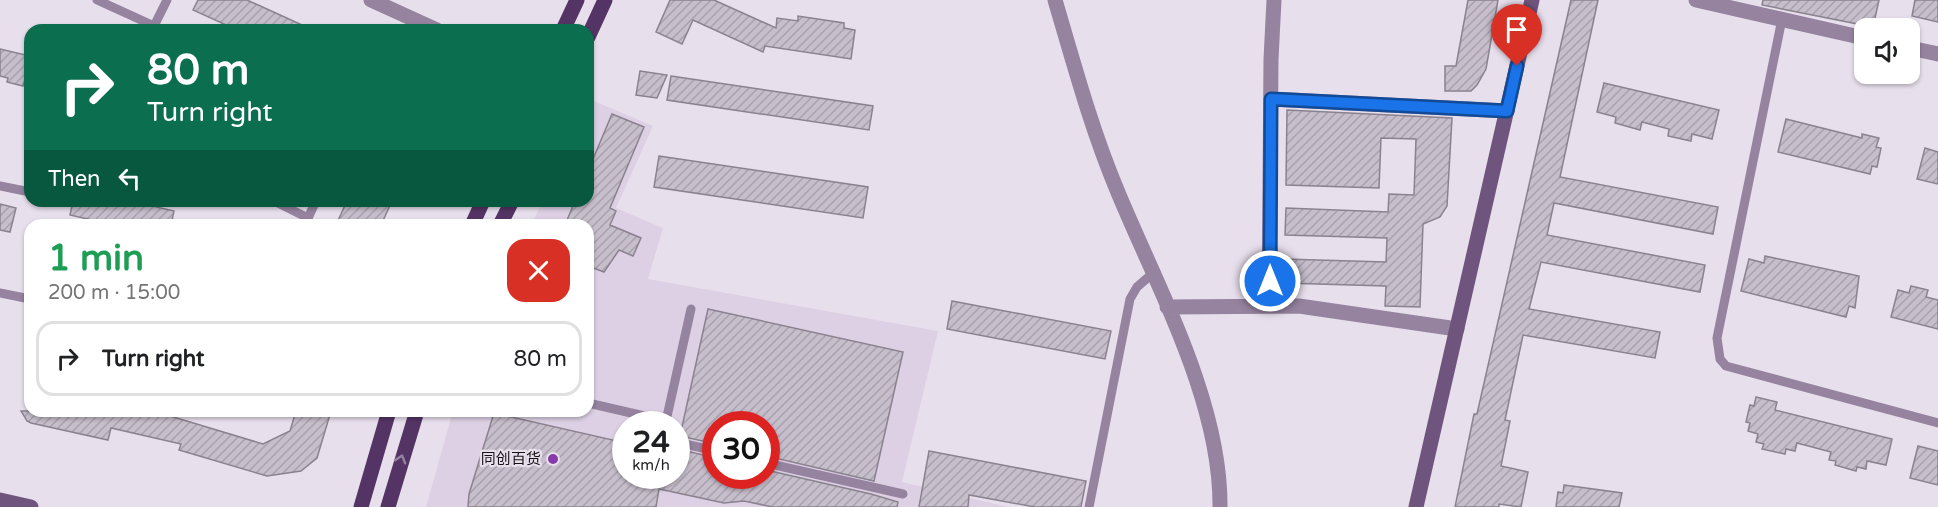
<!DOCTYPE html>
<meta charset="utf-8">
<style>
body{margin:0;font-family:"Varela Round","Noto Sans SC",sans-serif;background:#f6f6f6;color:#202124;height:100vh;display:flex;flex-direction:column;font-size:22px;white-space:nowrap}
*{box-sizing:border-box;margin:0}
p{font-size:20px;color:#757577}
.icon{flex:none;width:33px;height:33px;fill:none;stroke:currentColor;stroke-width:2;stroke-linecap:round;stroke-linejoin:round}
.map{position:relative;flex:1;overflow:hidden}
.panel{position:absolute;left:24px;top:219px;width:570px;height:198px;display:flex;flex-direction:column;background:#fff;border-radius:18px;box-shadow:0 2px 4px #0004}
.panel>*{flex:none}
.guide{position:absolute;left:24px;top:24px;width:570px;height:183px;border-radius:18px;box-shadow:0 2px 4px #0004;background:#0b6e4f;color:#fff;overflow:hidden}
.buttons{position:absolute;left:1854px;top:18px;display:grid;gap:12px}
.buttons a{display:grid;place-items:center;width:66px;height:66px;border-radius:12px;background:#fff;box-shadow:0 2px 4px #0004;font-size:30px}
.speed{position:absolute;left:612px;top:411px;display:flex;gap:12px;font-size:30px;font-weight:700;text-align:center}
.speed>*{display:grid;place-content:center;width:78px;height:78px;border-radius:50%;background:#fff;box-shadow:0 2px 4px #0004;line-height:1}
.speed small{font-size:15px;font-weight:400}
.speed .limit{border:9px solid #d22;background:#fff;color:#111}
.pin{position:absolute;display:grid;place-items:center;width:51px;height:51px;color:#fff;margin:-62px -26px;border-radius:50% 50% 50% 0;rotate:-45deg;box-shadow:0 0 6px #0007}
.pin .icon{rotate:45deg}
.me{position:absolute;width:66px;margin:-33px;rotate:0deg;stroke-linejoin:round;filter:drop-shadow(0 0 4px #0008)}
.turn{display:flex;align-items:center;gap:21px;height:126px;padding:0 24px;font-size:27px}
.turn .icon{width:78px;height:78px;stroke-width:2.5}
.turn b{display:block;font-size:42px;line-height:51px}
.then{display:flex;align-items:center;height:57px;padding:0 24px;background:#0003;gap:12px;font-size:22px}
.round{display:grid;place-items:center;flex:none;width:63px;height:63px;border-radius:18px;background:#f6f6f6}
.head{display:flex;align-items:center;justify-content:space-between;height:102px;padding:0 24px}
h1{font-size:36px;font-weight:800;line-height:45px;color:#1e9e55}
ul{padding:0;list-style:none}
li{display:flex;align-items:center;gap:18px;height:75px;margin:0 12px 9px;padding:0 12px;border:3px solid #e0e0e0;border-radius:18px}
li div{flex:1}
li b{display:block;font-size:22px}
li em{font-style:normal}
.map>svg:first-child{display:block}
.built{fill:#ddd0e4;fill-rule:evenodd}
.building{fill:url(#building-hatch);stroke:#8a828f;stroke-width:1.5}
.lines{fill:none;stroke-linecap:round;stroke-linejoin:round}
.lane{stroke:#95839f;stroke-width:9}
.street{stroke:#95839f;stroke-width:15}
.secondary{stroke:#6f557d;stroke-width:15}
.primary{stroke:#543464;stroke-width:15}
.oneway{stroke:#9781a2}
.route-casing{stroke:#114b97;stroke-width:15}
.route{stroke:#1a73e8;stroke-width:10}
.poi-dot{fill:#883aaa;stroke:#e8dfed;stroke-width:2}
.labels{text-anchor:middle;stroke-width:4.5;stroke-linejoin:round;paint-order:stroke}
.poi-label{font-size:15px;fill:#151216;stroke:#e8dfed;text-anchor:end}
</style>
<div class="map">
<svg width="1938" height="507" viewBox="0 0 1938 507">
<defs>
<pattern id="building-hatch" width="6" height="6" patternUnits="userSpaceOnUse" patternTransform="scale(1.5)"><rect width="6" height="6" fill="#c6becb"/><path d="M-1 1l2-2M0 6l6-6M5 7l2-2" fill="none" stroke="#a9a2ae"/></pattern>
</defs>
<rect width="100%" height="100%" fill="#e8dfed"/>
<!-- built -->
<path class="built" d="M594 101 653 126 616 208 663 228 648 279 938 331 902 482 1008 507H426L453 411H588V225H531L543 201H588V113ZM626 424H676V476H626ZM716 424H766V476H716Z"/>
<!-- building -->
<path class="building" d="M198 0H247L313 30H237L193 10Z
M670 0H714L776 28 777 18 798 21V16L844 23V28L855 30 851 59 765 46 763 52 693 20 682 44 656 32Z
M1468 0H1498L1486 69 1477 85 1471 91H1445V66H1456Z
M1571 0H1598L1560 177 1718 207 1713 234 1554 203 1547 235 1705 265 1700 292 1541 262 1529 309 1660 332 1655 358 1523 335 1505 420 1510 421 1501 466 1528 472 1521 507 1499 504V507H1455L1474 414H1477Z
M1763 0H1879L1873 27 1762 5Z
M1915 0H1938V22L1912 16Z
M0 49 30 56V83L24 82 23 86 7 82 8 78 0 76Z
M640 71 667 75 657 98 636 95Z
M671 76 873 106 869 130 667 100Z
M1604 83 1719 110 1712 139 1692 134 1691 141 1668 136 1669 129 1642 122 1640 130 1615 123 1616 117 1597 112Z
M1287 110 1452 118 1447 206 1440 217 1423 224 1420 307 1385 306 1386 286 1283 283 1284 259 1386 262 1387 238 1285 235 1286 208 1388 212 1389 194 1414 195 1416 139 1381 138 1379 188 1286 185Z
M612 114 644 127 610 208 616 211 610 225 641 238 633 256 619 250 604 272 588 266V225H565L575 201H588V171Z
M1786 119 1862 138V134L1879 138 1876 147 1881 148 1877 167 1872 166 1870 174 1778 152Z
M1925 148 1938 152V184L1917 179Z
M659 156 868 187 863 218 654 187Z
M73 201H131L174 211 171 225H114L70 215Z
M347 201H392L381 225H336Z
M0 204 16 208 10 232 0 230Z
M1765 256 1859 276 1855 308 1849 306 1846 317 1741 291 1749 259 1764 263Z
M1911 286 1928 290 1926 297 1938 300V329L1891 317 1898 290 1909 293Z
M952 301 1111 331 1105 359 947 329Z
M708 309 903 352 874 481 766 456V424H716V444L680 436Z
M1756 397 1777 402 1775 410 1892 439 1886 465 1867 461 1866 469 1857 467 1856 471 1835 465 1836 461 1829 460 1831 452 1797 443 1795 451 1786 449 1785 454 1762 449 1764 444 1756 442 1758 434 1748 431 1750 423 1746 422 1750 405 1754 406Z
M21 411H171L170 416 263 444 290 431 296 411H331L317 458 301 471 267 476 179 450 181 444 111 428 108 440 31 423 27 421Z
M494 413 626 443V476H676L678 449 716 458V476H766V470L871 494 898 502 897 507H773L744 501 724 503 659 489 656 507H468L469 494Z
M1918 446 1938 451V485L1910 478Z
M929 451 1086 481 1081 507H1035L969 495 968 507H919Z
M1564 485 1622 493 1619 507H1556L1558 492 1563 493Z"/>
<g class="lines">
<!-- lane -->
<path class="lane" d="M97 0 163 30
M1782 19 1717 338 1720 359 1726 366 1938 423
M154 26 167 0
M0 186 30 192
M274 201 308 218 316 201
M0 293 30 299
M588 403 666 421 691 309
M676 442 716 451
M766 463 903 494
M1089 507 1130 299 1137 287 1152 274"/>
<!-- street -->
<path class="street" d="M371 0 437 30
M1055 0C1074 64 1091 128 1117 190 1157 287 1221 401 1220 507
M1696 0 1864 38
M1910 48 1938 54
M1271 99 1507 111
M1269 304 1271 59 1274 0
M1167 307 1299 306 1457 329"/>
<!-- secondary -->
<path class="secondary" d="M0 500 31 507
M1416 507 1532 0"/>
<!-- primary -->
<path class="primary" d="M563 30 577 0
M588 37 605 0
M472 225 483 201
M500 225 512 201
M361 507 389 411
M388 507 417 411"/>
</g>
<!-- one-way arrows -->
<defs><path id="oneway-chevron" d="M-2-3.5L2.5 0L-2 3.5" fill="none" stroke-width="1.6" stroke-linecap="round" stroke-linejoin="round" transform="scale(1.5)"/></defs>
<use class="oneway" href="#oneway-chevron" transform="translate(401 459) rotate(-73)"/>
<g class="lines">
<defs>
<path id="route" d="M1270 281 1271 99 1507 111 1517 66"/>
</defs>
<!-- route casing -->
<use href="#route" class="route-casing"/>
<!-- route -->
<use href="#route" class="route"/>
</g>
<!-- markers -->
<circle class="poi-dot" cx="553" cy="459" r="6"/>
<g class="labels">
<!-- poi labels -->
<g class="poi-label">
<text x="541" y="464">同创百货</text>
</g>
</g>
</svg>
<div class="buttons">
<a><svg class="icon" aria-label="sound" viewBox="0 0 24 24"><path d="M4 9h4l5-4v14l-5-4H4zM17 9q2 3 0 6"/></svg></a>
</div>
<div class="speed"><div>24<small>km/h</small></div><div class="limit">30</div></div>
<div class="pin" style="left:1517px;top:66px;background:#d93025"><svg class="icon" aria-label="arrive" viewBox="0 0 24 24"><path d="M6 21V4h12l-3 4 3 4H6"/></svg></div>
<svg class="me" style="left:1270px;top:281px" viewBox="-20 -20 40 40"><circle r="17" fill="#1a73e8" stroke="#fff" stroke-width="3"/><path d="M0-11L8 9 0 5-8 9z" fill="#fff"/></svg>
<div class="guide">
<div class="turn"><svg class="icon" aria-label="right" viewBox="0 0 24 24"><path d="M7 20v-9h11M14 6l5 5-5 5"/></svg><div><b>80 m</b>Turn right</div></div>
<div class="then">Then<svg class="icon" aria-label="left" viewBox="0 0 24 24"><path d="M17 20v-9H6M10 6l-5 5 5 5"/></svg></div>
</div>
<section class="panel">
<div class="head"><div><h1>1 min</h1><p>200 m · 15:00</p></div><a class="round" style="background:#d93025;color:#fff"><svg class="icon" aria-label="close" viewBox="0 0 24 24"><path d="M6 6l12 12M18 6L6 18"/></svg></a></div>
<ul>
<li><svg class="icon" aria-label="right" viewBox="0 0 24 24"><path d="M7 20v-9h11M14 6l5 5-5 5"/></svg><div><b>Turn right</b></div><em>80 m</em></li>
</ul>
</section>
</div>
